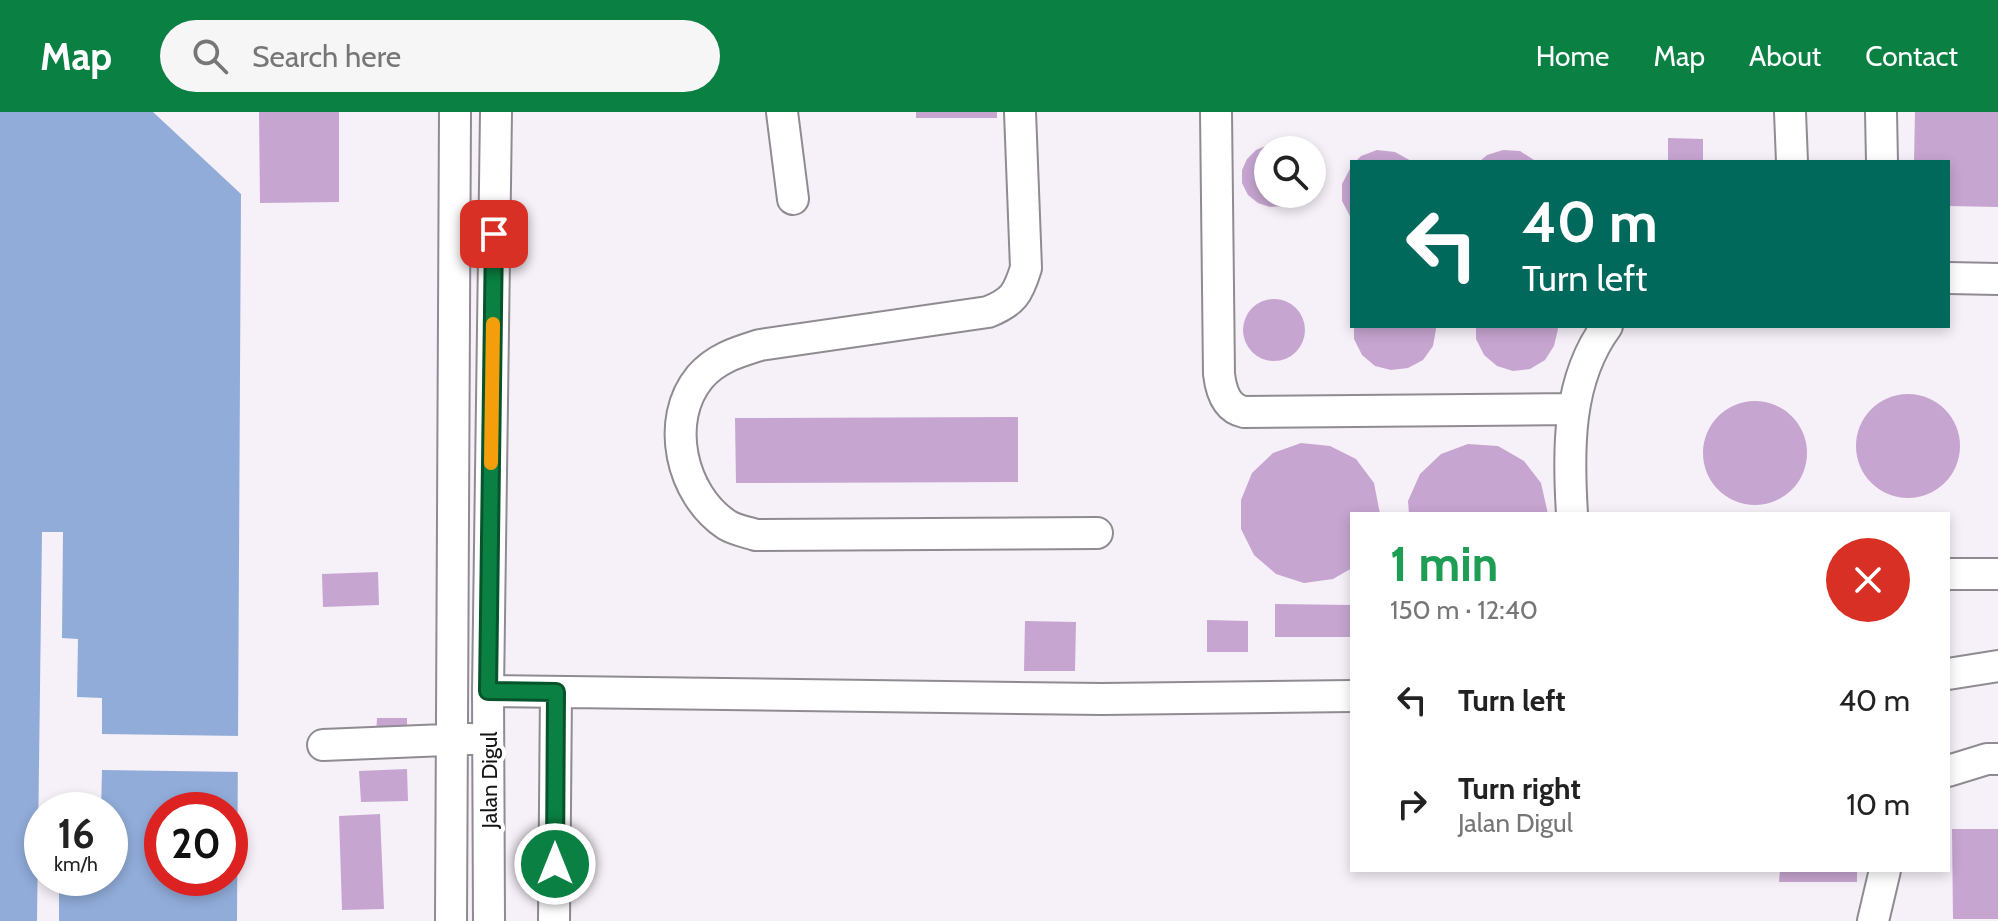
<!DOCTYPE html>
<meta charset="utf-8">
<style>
body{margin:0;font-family:Cabin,sans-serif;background:#f6f6f6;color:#222;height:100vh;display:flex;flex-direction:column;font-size:30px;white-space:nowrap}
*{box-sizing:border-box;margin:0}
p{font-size:26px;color:#767676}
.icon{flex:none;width:44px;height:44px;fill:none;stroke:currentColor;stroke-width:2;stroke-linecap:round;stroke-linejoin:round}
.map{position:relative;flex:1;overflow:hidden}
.details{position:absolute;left:1350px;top:400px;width:600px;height:360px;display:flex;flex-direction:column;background:#fff;border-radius:0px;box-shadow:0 4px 12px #0003}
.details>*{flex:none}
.banner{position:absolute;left:1350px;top:48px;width:600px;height:168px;border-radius:0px;box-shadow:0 4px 12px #0003;background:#00695c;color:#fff;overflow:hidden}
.tools{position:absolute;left:1254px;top:24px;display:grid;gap:16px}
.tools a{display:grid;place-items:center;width:72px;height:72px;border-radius:50%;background:#fff;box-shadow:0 4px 12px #0003;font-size:40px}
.speed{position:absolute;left:24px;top:680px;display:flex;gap:16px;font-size:40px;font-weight:700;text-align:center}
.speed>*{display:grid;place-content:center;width:104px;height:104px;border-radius:50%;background:#fff;box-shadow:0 4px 12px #0003;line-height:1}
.speed small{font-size:20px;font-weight:400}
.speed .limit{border:12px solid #d22;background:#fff;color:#111}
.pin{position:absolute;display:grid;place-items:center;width:68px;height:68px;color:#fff;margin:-34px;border-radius:16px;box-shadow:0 4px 12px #0006}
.me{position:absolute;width:88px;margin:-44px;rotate:0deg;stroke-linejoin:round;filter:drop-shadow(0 0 6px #0008)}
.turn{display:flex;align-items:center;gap:28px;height:168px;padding:0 40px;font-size:36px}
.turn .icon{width:104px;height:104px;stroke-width:2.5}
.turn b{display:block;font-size:56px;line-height:68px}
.round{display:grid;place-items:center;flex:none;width:84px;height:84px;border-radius:42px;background:#f6f6f6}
.summary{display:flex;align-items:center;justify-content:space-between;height:136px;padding:0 40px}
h1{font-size:48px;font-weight:800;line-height:60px;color:#1e9e55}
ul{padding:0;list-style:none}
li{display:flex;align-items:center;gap:24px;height:104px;padding:0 40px}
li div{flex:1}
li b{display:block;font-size:30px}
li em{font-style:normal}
header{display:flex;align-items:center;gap:48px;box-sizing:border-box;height:112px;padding:0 40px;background:#0b8043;color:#fff}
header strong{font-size:38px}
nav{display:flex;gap:44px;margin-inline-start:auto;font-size:28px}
.search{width:560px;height:72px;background:#f6f6f6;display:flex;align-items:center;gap:20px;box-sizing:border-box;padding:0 28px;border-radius:44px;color:#767676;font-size:30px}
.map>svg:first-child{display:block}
.water{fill:#91acd9;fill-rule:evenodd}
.pier{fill:#f6f0f8}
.building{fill:#c6a5d0}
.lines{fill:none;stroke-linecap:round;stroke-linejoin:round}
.minor-casing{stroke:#908b92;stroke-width:34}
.minor{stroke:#fff;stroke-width:30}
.route-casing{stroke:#07532c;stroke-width:20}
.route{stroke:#0b8043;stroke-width:14}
.slow{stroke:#f59e0b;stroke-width:14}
.labels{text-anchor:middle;stroke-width:8;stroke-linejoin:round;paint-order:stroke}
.street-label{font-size:22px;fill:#151315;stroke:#fff}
</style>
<header>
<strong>Map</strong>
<div class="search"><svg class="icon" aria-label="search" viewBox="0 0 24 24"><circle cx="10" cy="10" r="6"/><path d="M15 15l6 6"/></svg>Search here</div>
<nav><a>Home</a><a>Map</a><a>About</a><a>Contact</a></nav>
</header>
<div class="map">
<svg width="1998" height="809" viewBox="0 0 1998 809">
<rect width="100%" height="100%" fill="#f6f0f8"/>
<!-- water -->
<path class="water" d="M0 0H153L241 82 237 809H0ZM42 698H110V766H42ZM162 698H230V766H162Z"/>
<!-- pier -->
<path class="pier" d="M42 420H63L62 526 78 527 77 585 102 586V622L242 624V660L102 658 101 698H42V766H59V809H37Z"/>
<!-- building -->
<path class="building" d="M259 0H339V90L260 91Z
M916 0H997V6H916Z
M1915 0H1998V95L1948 94V50H1914Z
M1668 26 1703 27V50H1668Z
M1268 33 1282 34 1289 38H1268V82H1297L1283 94 1270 95 1258 91 1248 83 1242 71V58L1247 47 1256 38Z
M1377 38 1395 40 1413 50H1355L1361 44Z
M1503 38 1520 39 1537 50H1479L1487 43Z
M1352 53V108L1342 89V72Z
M1243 218a31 31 0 1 1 62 0a31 31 0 1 1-62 0Z
M1354 214H1435L1436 217 1433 234 1423 248 1408 256 1391 258 1375 254 1362 243 1354 227Z
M1476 214H1557L1558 217 1554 234 1545 248 1530 257 1513 259 1497 254 1484 243 1476 227Z
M1856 334a52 52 0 1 1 104 0a52 52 0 1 1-104 0Z
M1703 341a52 52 0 1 1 104 0a52 52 0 1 1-104 0Z
M1018 305V370L736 371 735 306Z
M1301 331 1330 334 1356 347 1374 371 1380 402H1352V456L1333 467 1304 471 1276 462 1254 443 1241 417V388L1252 361 1273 341Z
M1468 332 1498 334 1524 349 1541 371 1548 402H1409L1408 389 1420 362 1441 342Z
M378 460 379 493 323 495 322 462Z
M1275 492 1352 493V525H1275Z
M1207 508 1248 509V540H1207Z
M1025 509 1076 510 1075 559H1024Z
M377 606H407V623H376Z
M407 657 408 689 361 690 359 659Z
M380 702 384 797 342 798 339 704Z
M1952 717H1998V807H1953Z
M1780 758H1857V770H1779Z"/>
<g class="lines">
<defs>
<path id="minor" d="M782 0 793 87
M1020 0 1026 156C1018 182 1013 190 988 200L760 233C738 240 716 246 700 265 664 308 681 383 727 413 735 418 747 420 756 423L1097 421
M1216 0 1219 262C1221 279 1226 296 1244 300L1572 297
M1790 0 1792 50
M1881 0 1882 50
M1948 166 1998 167
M1572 402C1568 338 1567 268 1607 214
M1948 462H1998
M1948 562 1998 554
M488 579 1102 587 1352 584
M323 633 470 627
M1948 659 1987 647H1998
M451 809 455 0
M489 809 488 579 496 0
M554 809 556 580
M1873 809 1885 758"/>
</defs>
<!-- minor casing -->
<use href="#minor" class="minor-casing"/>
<!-- minor -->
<use href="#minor" class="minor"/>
</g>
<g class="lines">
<defs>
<path id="route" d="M494 122 488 579 556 580 555 752"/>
</defs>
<!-- route casing -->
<use href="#route" class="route-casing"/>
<!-- route -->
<use href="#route" class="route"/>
<!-- slow -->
<path class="slow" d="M491 351 493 212"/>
</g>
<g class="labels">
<!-- street labels -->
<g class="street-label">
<text transform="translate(489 668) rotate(-90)" y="8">Jalan Digul</text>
</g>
</g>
</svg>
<div class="tools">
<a><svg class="icon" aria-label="search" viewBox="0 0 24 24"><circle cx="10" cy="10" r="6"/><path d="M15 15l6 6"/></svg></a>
</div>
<div class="speed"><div>16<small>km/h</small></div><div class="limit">20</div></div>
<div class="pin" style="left:494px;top:122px;background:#d93025"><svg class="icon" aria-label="arrive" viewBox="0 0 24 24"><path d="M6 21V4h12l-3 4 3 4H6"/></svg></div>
<svg class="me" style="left:555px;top:752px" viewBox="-20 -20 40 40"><circle r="17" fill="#0b8043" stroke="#fff" stroke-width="3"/><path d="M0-11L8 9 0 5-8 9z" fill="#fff"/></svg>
<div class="banner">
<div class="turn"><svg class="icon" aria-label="left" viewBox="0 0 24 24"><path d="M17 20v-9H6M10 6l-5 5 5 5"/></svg><div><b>40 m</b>Turn left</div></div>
</div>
<section class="details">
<div class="summary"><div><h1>1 min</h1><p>150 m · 12:40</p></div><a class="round" style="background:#d93025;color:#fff"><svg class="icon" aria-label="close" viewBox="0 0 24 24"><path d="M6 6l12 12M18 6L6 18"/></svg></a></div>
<ul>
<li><svg class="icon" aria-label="left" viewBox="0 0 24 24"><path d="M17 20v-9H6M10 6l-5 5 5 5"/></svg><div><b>Turn left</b></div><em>40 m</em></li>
<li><svg class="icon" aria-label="right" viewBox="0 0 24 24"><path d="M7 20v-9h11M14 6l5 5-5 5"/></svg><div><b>Turn right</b><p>Jalan Digul</p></div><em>10 m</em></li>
</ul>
</section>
</div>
